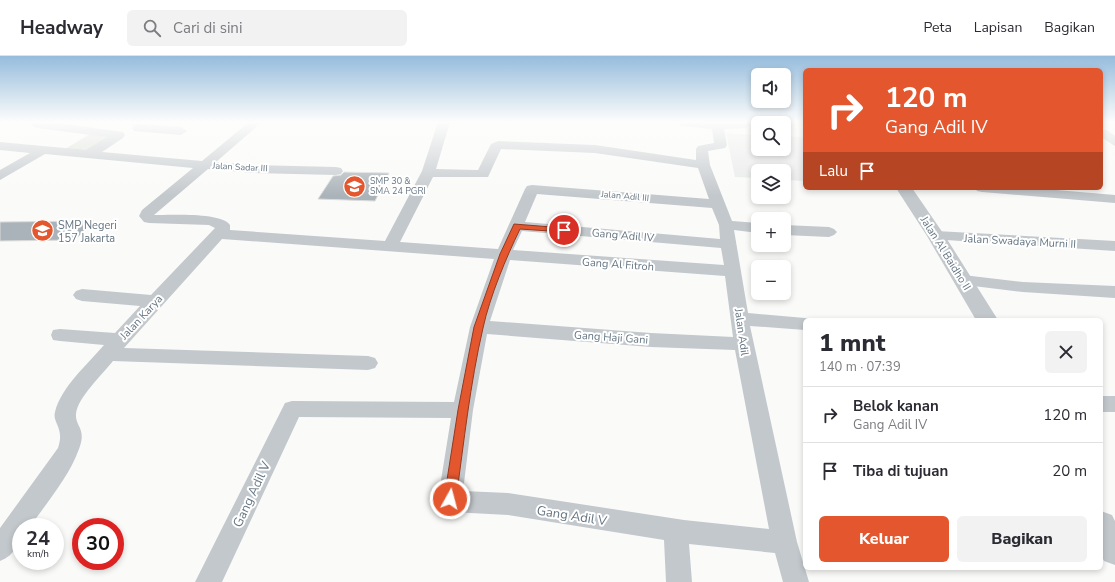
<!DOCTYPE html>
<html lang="id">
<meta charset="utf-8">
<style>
body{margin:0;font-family:"Nunito Sans",sans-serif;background:#f2f2f3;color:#2b2b33;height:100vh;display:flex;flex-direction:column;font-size:15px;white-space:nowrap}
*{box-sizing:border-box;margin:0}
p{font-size:13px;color:#7c7c81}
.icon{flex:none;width:22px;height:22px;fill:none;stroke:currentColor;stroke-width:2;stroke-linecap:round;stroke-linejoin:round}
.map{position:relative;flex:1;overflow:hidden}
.panel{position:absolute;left:803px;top:262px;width:300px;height:252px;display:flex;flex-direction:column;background:#fff;border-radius:6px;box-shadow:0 2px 6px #0003}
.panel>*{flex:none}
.top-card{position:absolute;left:803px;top:12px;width:300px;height:122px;border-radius:6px;box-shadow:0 2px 6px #0003;background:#e4572e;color:#fff;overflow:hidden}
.fabs{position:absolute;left:751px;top:12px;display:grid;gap:8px}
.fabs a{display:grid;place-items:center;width:40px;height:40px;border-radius:6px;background:#fff;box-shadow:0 2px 6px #0003;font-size:20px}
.speed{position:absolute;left:12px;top:462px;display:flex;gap:8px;font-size:20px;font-weight:700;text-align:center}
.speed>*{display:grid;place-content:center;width:52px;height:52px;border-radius:50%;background:#fff;box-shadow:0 2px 6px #0003;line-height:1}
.speed small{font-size:10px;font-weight:400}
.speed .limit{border:6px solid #d22;background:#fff;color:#111}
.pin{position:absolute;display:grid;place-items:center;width:34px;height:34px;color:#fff;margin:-17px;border:2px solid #fff;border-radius:50%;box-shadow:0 1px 4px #0007}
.me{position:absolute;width:44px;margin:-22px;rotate:7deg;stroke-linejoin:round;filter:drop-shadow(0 0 3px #0008)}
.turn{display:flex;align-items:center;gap:14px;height:84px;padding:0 16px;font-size:18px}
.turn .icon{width:52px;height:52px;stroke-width:2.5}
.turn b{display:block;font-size:28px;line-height:34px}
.then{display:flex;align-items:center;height:38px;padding:0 16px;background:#0003;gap:8px;font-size:15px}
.round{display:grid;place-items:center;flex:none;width:42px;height:42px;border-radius:6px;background:#f2f2f3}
.summary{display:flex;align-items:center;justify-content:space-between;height:68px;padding:0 16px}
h1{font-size:24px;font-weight:800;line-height:30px}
.action{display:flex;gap:8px;margin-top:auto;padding:8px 16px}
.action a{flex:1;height:46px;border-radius:6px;background:#e4572e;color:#fff;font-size:16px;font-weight:800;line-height:46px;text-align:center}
.action a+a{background:#f2f2f3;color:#2b2b33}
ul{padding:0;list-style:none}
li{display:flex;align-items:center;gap:12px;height:56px;padding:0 16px;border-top:1px solid #e1e1e2}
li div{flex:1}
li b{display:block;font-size:15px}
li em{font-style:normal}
header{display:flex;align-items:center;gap:24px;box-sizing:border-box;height:56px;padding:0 20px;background:#fff;border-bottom:1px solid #e1e1e2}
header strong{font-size:19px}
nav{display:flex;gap:22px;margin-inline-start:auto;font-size:14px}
.search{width:280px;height:36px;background:#f2f2f3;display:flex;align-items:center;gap:10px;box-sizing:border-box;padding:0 14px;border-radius:6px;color:#7c7c81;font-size:15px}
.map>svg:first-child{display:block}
.built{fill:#e8e9e9}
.green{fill:#dadfd7}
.building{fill:#aab3b9;stroke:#dcdcda}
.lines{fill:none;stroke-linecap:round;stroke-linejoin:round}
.minor{fill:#c3c8cc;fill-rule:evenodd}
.tertiary{fill:#c3c8cc;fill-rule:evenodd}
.route{fill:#e4572e;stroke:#94391e}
.labels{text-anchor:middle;stroke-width:4;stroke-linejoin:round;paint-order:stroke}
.far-street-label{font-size:9px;fill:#657683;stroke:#fff}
.far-poi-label{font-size:9px;fill:#657683;stroke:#fff;text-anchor:start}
.poi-label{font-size:11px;fill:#657683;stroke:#fff;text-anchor:start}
.street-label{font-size:11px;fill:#657683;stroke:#fff}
.near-street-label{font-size:13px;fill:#657683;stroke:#fff}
</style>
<header>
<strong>Headway</strong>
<div class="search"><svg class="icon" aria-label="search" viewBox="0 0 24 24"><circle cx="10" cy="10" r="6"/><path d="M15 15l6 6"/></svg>Cari di sini</div>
<nav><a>Peta</a><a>Lapisan</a><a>Bagikan</a></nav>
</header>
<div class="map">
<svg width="1115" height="526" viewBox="0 0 1115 526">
<rect width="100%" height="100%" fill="#fafaf8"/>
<!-- built -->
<path class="built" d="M726 77 758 79V93H784V80L805 81V125L784 124V115H758V122L735 121Z"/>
<!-- green -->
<path class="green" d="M90 78 110 81 84 96 65 93Z"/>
<!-- building -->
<path class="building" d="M344 116 389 117 375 145 318 143 333 120 341 119Z
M94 165 75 184 0 185V166Z"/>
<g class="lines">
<!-- minor -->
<path class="minor" d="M30 66H51L123 76 125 79 123 82 102 96 202 105 249 66H262L216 106 254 109 336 111 341 112 343 115 341 118 336 119 254 117 208 113 154 159C170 159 222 156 230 169V174L385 185 422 115 438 66H450L436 113 478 114 491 88 498 85 595 89 696 104V93L698 90 714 87 712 73 682 70 676 66H750L747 72 724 73 727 89 725 92 708 95 710 109 732 165 758 167V177L734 174 748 257 805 262 812 264H805V274L750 270 797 486 809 526H783L775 497 689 488 692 526H666L664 484 508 459 452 456 444 453 438 443 451 362 299 361 222 526H195L285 347 292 345 454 346 470 271 494 203 222 183 124 292 368 300 375 302 378 307 375 312 368 314 113 305C103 318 77 342 76 358 75 371 87 372 79 393 69 421 47 446 30 471H21C21 487 15 499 0 505V472L58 392C65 372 52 367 55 356 61 331 88 308 104 289L60 285 53 284 51 279 53 274 60 273 115 277 140 250 82 245 76 243 73 239 76 235 82 233 151 239 215 172 209 169 149 167 144 166 139 160 142 154 193 112 45 98 0 124V114L30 97 0 94V86L86 94 107 81 37 72 33 70ZM501 93 595 97 698 112 709 143 532 129 527 130 525 133 498 193 400 186 433 121H488ZM537 138 712 152 719 169 720 183 525 166ZM522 175 721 192 724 209 513 194ZM510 204 725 220 733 281 651 277 490 265ZM487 278 651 291 735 294 769 473 684 464 508 437 463 435 473 354Z
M138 68 181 71 187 75 181 79 134 75 132 72 134 69Z
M1101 74H1107L1115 80V90L1101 81Z
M975 132H1033L1115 139V147L982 136 977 135Z
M784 169 829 171 834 173 837 176 834 179 829 181 784 179Z
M936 175 1115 185V195L931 183 928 180 931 177Z
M963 219 1023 226 1115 230V242L1023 236 957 228 955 224 957 220Z
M1101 340H1115V356H1101Z"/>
<!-- tertiary -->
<path class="tertiary" d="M896 132H912L945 180 998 264H976L927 180Z
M1101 455 1112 459 1115 465V509L1104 505 1101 499Z"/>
</g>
<!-- sky -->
<linearGradient id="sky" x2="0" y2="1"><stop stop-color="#96bcdc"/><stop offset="0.47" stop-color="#fdfdfc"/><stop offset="1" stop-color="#fdfdfc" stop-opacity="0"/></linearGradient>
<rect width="1115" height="140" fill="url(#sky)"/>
<!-- route -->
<path class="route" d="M514 168 564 172 568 174 564 176 520 173C506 202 490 240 483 272 470 328 464 386 456 443L455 447 450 448 446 447 444 443 458 354 474 271 500 198Z"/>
<!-- icons -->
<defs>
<symbol id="school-disc" viewBox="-11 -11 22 22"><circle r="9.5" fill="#e4572e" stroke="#fff"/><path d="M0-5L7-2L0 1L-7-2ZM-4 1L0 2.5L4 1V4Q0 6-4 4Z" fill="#fff"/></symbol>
</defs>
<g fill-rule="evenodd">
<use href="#school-disc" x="342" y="118" width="25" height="25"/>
<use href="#school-disc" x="30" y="162" width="25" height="25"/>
</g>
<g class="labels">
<!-- far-street labels -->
<g class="far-street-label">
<text transform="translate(240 111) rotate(3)" y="3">Jalan Sadar III</text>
<text transform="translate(625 140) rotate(5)" y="3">Jalan Adil III</text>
</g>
<!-- far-poi labels -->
<g class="far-poi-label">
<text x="370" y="128">SMP 30 &amp;<tspan x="370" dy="10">SMA 24 PGRI</tspan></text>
</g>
<!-- poi labels -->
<g class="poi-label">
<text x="58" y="173">SMP Negeri<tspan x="58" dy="13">157 Jakarta</tspan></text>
</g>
<!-- street labels -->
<g class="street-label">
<text transform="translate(623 179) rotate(5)" y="4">Gang Adil IV</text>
<text transform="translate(1020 185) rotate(3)" y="4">Jalan Swadaya Murni II</text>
<text transform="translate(946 197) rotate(58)" y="4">Jalan Al Baidho II</text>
<text transform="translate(618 208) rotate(4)" y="4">Gang Al Fitroh</text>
<text transform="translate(141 261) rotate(-47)" y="4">Jalan Karya</text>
<text transform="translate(742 276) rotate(82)" y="4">Jalan Adil</text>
<text transform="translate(611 281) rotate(4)" y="4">Gang Haji Gani</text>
</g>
<!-- near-street labels -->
<g class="near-street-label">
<text transform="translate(251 438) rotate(-65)" y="5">Gang Adil V</text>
<text transform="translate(572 459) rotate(9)" y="5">Gang Adil V</text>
</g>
</g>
</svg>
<div class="fabs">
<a><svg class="icon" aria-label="sound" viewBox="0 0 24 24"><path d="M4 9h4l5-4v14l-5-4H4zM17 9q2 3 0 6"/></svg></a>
<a><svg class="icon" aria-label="search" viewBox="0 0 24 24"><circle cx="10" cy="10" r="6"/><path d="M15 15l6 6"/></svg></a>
<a><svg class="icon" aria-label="layers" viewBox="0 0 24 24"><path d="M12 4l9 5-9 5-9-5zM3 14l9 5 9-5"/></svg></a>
<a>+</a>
<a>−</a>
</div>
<div class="speed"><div>24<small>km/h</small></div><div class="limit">30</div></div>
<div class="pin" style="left:564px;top:174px;background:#d93025"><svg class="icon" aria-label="arrive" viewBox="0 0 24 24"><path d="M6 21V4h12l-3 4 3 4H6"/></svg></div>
<svg class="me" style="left:450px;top:443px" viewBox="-20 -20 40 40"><circle r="17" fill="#e4572e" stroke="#fff" stroke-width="3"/><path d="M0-11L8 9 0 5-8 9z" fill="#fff"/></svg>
<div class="top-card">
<div class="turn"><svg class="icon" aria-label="right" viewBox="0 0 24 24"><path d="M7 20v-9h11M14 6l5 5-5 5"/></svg><div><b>120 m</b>Gang Adil IV</div></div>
<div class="then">Lalu<svg class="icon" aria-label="arrive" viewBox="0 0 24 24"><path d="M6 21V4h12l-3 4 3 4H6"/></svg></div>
</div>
<section class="panel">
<div class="summary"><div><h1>1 mnt</h1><p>140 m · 07:39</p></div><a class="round"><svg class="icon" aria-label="close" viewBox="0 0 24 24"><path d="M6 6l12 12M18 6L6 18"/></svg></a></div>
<ul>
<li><svg class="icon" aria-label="right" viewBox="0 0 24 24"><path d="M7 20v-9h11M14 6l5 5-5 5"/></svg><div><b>Belok kanan</b><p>Gang Adil IV</p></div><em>120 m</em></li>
<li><svg class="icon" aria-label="arrive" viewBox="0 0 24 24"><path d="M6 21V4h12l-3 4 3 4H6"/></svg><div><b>Tiba di tujuan</b></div><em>20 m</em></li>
</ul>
<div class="action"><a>Keluar</a><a>Bagikan</a></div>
</section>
</div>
